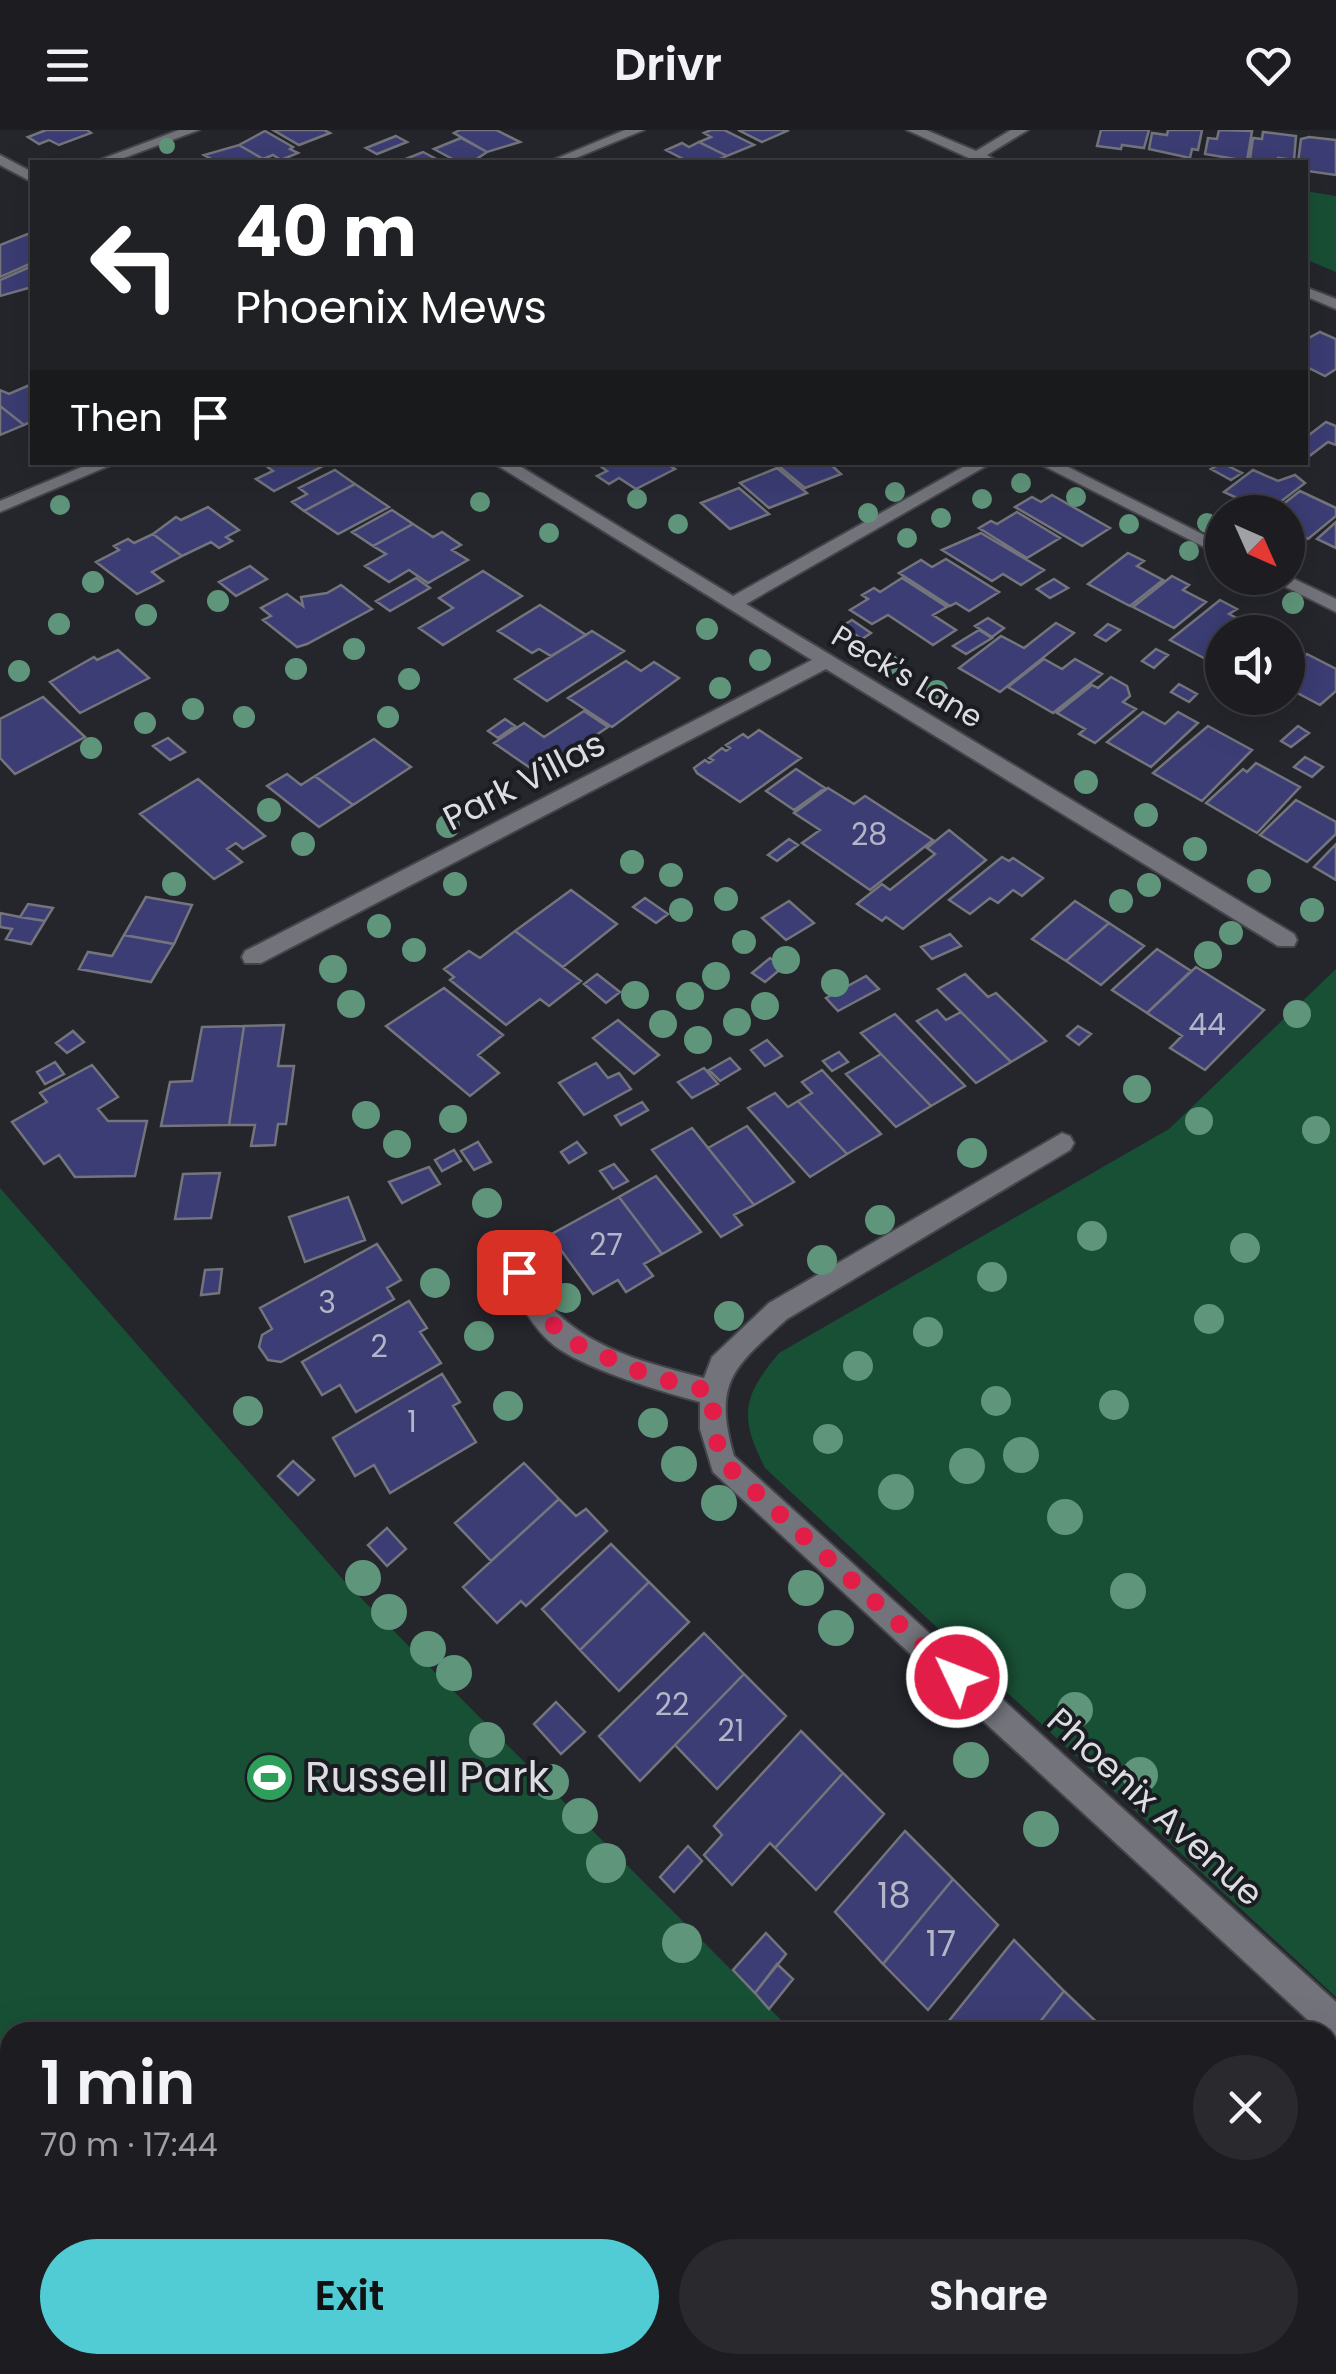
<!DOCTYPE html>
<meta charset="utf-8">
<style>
body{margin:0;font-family:Poppins,sans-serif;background:#29292e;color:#f1f3f6;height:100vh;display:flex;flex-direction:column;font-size:38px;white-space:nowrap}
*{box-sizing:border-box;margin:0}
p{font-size:32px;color:#a0a1a5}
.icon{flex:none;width:55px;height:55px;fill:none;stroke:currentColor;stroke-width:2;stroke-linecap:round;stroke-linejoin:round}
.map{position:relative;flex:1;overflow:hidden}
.drawer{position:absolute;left:0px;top:1892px;width:1338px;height:352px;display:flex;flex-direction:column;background:#1c1c21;border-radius:30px 30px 0 0;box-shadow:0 10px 40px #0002,0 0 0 2px #3a3a3f}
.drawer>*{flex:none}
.guide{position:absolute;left:30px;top:30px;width:1278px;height:305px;border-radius:0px;box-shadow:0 10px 40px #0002,0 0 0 2px #3a3a3f;background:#202124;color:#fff;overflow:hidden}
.needle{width:65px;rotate:135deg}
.fabs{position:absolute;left:1205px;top:365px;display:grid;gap:20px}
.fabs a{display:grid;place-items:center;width:100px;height:100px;border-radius:50%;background:#1c1c21;box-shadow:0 10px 40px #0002,0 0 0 2px #3a3a3f;font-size:50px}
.pin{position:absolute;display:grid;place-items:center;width:85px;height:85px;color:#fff;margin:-42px;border-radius:20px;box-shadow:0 5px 15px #0006}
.me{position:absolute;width:110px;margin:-55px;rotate:313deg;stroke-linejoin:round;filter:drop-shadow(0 0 8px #0008)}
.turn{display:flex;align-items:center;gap:35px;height:210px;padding:0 40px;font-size:45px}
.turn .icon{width:130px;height:130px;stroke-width:2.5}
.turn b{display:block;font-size:70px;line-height:85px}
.then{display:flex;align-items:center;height:95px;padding:0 40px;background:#0003;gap:20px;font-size:38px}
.round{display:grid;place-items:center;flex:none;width:105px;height:105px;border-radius:52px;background:#29292e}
.summary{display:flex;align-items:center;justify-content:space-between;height:170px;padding:0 40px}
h1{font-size:60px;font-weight:600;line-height:75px}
.primary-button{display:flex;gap:20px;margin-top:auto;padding:20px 40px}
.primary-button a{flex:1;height:115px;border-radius:60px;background:#51ccd4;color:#111;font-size:40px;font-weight:600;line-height:115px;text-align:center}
.primary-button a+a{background:#29292e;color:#f1f3f6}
header{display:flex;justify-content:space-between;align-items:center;height:130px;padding:0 40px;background:#1c1c21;font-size:45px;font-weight:600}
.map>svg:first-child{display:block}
.green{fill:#185035}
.building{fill:#3b3d74;stroke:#73747c;stroke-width:2.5}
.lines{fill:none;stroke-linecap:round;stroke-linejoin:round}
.minor-casing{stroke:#444549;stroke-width:4}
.minor{fill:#73747b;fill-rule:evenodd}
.tree{fill:#5f957a}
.route{stroke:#e11d48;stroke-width:18;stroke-dasharray:0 32.4}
.labels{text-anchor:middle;stroke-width:8;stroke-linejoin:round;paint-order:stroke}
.far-street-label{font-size:30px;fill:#dcdde1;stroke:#1b1c22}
.number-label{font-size:30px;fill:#b4b5c6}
.street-label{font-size:35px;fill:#dcdde1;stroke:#1b1c22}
.near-number-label{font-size:35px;fill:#b4b5c6}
.near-poi-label{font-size:42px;fill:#dcdde1;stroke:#1b1c22;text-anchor:start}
</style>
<header><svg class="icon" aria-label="menu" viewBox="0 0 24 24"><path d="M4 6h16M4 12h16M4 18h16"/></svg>Drivr<svg class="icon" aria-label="heart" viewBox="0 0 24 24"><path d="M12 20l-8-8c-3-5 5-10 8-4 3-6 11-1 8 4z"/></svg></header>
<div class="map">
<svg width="1336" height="2244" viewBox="0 0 1336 2244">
<rect width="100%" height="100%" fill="#25262c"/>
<!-- green -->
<path class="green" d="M1305 61 1336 66V142L1305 129Z
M1336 839V1867L765 1338C739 1287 742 1267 779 1223L1169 999Z
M0 1058 346 1453 793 1902H10V2235H1097L1105 2244H0Z"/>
<!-- building -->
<path class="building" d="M46 0H87L91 3 59 15 49 10 39 14 28 7Z
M273 0H324L330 3 299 15Z
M460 0H496L520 12 487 22 454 3Z
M711 0H724L754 15 727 26 699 12 711 7 704 3Z
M738 0H789L762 12Z
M1101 0H1149L1144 18 1122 15 1121 19 1097 16Z
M1168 0H1202L1198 20 1192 19 1190 28 1149 19 1152 3 1167 5Z
M1219 0 1252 1 1247 31 1205 24 1208 8 1217 9Z
M265 1 293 17 290 19 298 23 281 30 273 25 263 29 239 15Z
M1263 2 1296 6 1294 30 1278 28 1277 32H1261L1250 29 1253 8 1262 9Z
M396 6 407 12 377 24 366 18Z
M1309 7 1336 10V45L1307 41 1305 32H1298L1301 9Z
M461 8 487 22 472 32H458L434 19Z
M699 12 727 26 713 32H689L666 20 682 13 689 17Z
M239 15 263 29 217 32 204 25Z
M423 22 442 32H398Z
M30 103 32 133 0 147V115Z
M32 136V157L0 166V150Z
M1320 202 1336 209V239L1325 246 1305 236V210Z
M32 254V291L24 295 0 276V260L9 264Z
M0 276 24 295 0 305Z
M1326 292 1336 296V315L1328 312 1308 327 1305 326V308Z
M261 332H331L274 361 256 349 273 341Z
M595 332H664L675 339 636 359 619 348 609 354 597 346 607 341Z
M828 332 841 344 805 358 775 333Z
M1222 333 1242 343 1231 350 1211 339Z
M777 338 807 363 769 378 740 353Z
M335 340 355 354 304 381 292 372 307 364 299 358Z
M1253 340 1278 351 1295 345 1305 353 1267 382 1224 362Z
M355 354 389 377 338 404 304 381Z
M739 358 769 384 730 399 701 373Z
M1300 361 1336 378V386L1308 409 1288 396V382H1273Z
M1052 365 1110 398 1082 416 1015 377 1032 367 1041 372Z
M208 377 239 400 226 407 232 411 219 418 211 412 182 426 153 404 176 387 181 390Z
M392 380 413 394 373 416 352 402Z
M1017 382 1060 408 1027 428 979 398 991 391 997 394Z
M1336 392V418L1317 409Z
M413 394 433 407 442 402 461 415 452 420 468 430 428 453 409 440 389 452 365 436 386 424 373 416Z
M981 403 1044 440 1021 455 1003 444 992 451 942 420Z
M153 404 182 426 152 442 163 451 137 464 96 432 119 420 114 416 128 409 134 413Z
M1128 423 1144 431 1137 436 1163 450 1130 476 1088 454Z
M946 429 999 462 969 481 956 473 950 476 899 443 921 430 932 437Z
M250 436 267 449 236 466 219 452Z
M483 441 522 466 443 515 419 498 453 478 439 468Z
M1172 446 1189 455 1183 460 1206 472 1174 498 1133 477Z
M416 448 430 458 390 481 376 471Z
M902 448 947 477 933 485 956 500 933 515 888 485 872 494 850 480 868 469 862 465 874 458 880 462Z
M1054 449 1068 458 1050 468 1037 459Z
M341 455 372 479 307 514 297 517 263 490 271 486 261 478 287 464 303 476 301 467 327 463Z
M1220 470 1237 479 1229 484 1256 498 1251 502H1222V527L1215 534 1170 510Z
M540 475 586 505 551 526 539 519 532 523 498 501Z
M988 488 1004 498 992 507 975 496Z
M852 490 871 503 862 509 842 496Z
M1056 493 1074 503 1000 562 959 538 1001 506 1024 518Z
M1108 494 1120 500 1106 511 1095 505Z
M979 500 992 508 966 524 953 516Z
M592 501 624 521 547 571 515 549Z
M1156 519 1168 525 1154 538 1142 531Z
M118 520 149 548 80 583 50 552 94 527 97 530Z
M1307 524 1336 539V561L1320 575 1288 558V541Z
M1044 529 1062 539 1075 529 1102 544 1053 583 1008 557Z
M626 531 641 541 654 532 679 548 612 597 568 568Z
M1111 547 1127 556 1130 566 1123 572 1136 579 1095 613 1079 604 1085 599 1057 583 1092 555 1098 558Z
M1179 554 1197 564 1189 572 1171 562Z
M43 567 85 607 15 644 0 628V589Z
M584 581 608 597 539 644 494 613 524 593 544 607Z
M1143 582 1165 594 1178 582 1198 593 1151 637 1107 612Z
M505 589 515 596 498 608 488 601Z
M1208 596 1252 620 1202 671 1153 643Z
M1298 596 1309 603 1291 617 1281 611Z
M759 600 801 628 740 672 697 643 694 638 705 630 709 633 713 630 709 628 722 618 726 621 730 618 726 615 743 604 748 608Z
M168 608 185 622 170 630 153 616Z
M374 609 411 637 353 675 315 646Z
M1305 627 1323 637 1312 647 1294 637Z
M1256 633 1300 657 1257 703 1206 673 1243 639 1247 642Z
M796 639 825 658 794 680 766 661Z
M287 644 301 655 315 646 353 675 319 697 267 656Z
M198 649 265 706 243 719 236 713 227 719 242 732 214 749 140 684Z
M828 658 854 674 865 666 933 710 870 760 802 713 820 700 794 683Z
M1296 670 1336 692V704L1307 732 1260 705Z
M949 700 986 730 903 799 886 787 882 791 857 774 882 754 890 760 935 724 927 718Z
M789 709 798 715 777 731 768 725Z
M1336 714V750L1314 737Z
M1002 727 1009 731 1013 728 1043 748 1022 766 1013 760 998 773 990 768 970 784 949 770Z
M571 760 617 794 563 837 515 801Z
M146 767 192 775 174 814 124 805Z
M645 768 668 784 656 793 633 777Z
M789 771 814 793 786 810 762 788Z
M1075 771 1109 793 1066 831 1032 809Z
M28 774 53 778 45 791 20 787Z
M0 783 20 787 45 791 31 814 6 809 12 799 0 797Z
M1109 793 1144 816 1101 855 1066 831Z
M515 801 581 851 549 876 540 869 506 895 450 850 454 847 444 839 469 821 480 828Z
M950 804 961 816 932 829 921 817Z
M124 805 174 814 151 852 79 839 88 822 112 826Z
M1157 819 1191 841 1147 883 1112 860Z
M770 828 783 837 765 852 752 843Z
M1196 837 1264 880 1205 940 1170 918 1182 906 1147 883Z
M597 844 620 862 606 873 584 854Z
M965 844 988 867 996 863 1046 911 1011 932 938 859Z
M866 846 879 859 838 881 826 868Z
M444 858 503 905 478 925 499 943 470 966 386 896Z
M937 880 946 890 961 882 1011 932 976 953 917 891Z
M895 884 965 956 931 976 861 903Z
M618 890 659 925 634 944 593 908Z
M284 895 278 936H294L286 994H278L275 1015 251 1016 255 995H229L244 896Z
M244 896 229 995 161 996 170 952 192 951 202 897Z
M1078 896 1091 904 1079 915 1067 906Z
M73 901 84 912 67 923 56 913Z
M767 910 782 926 765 936 751 920Z
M839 922 848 932 832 941 823 931Z
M881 924 931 976 896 997 846 944Z
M730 928 740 939 720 951 709 940Z
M55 932 64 944 45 954 37 942Z
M596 933 608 948 619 943 631 959 584 985 559 953Z
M92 935 118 967 98 979 108 991H147L135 1046 75 1047 59 1025 44 1034 12 992 47 972 40 963Z
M704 938 718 954 692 968 678 952Z
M822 940 881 1004 847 1024 798 971 812 963 802 952Z
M775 963 788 977 798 971 847 1024 810 1047 748 978Z
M642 972 648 980 621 995 615 986Z
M747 996 794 1052 754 1075 708 1018Z
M692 998 754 1075 734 1085 742 1095 721 1107 652 1020Z
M478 1012 491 1032 474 1040 461 1021Z
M577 1012 586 1023 569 1033 561 1022Z
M454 1020 461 1031 442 1041 435 1030Z
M614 1034 628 1051 613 1059 600 1041Z
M429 1037 440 1054 402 1073 389 1052Z
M220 1043 211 1088 175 1089 183 1044Z
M656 1046 701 1102 662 1124 619 1067Z
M348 1067 365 1110 305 1132 289 1087Z
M619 1067 662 1124 644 1134 653 1146 626 1162 618 1150 593 1164 550 1105Z
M377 1114 401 1150 387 1158 394 1169 281 1232 268 1230 259 1217 262 1205 272 1199 260 1178Z
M222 1139 219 1163 201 1165 205 1140Z
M409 1171 427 1198 420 1202 441 1233 356 1282 340 1255 322 1265 302 1232Z
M442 1244 460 1272 453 1276 476 1312 390 1363 374 1335 355 1346 333 1308Z
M293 1331 314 1350 298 1365 278 1346Z
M524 1333 559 1369 491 1431 455 1393Z
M559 1369 576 1386 586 1379 607 1401 526 1476 521 1471 497 1493 463 1457Z
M387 1398 406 1419 387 1436 368 1415Z
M611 1414 649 1452 580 1520 542 1479Z
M649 1452 689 1492 619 1561 580 1520Z
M704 1503 744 1544 640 1651 599 1606Z
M744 1544 786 1586 717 1659 675 1615Z
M556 1572 585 1602 561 1624 534 1594Z
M801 1601 843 1643 775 1718 770 1713 732 1755 704 1725 722 1705 714 1696Z
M843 1643 884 1684 816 1760 775 1718Z
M905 1701 953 1749 883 1834 835 1782Z
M688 1716 702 1731 674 1762 660 1747Z
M953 1749 998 1795 928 1880 883 1834Z
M766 1803 786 1824 755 1863 733 1840Z
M1014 1810 1064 1861 1032 1902H949L944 1897Z
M777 1834 793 1849 769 1879 755 1863Z
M1064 1861 1107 1902H1032Z
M1328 2122 1336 2130V2244H1239L1244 2235H1328Z
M1197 2235H1244L1239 2244H1205Z"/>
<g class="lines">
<defs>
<path id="minor" d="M179 0H199L113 32H94Z
M625 0H644L566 32H548Z
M907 0H926L976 21 1011 0H1028L987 25 998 32 971 29Z
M0 25 32 42V52L0 35Z
M1305 157 1336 169V179L1305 166Z
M94 332H118L0 382V371Z
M492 332H513L733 466 972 332H993L746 474 1294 804 1297 810 1294 816H1278L826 539 261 833H245L242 827 245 821 812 530Z
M1036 332H1058L1222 414V426Z
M1288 446 1336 469V482L1268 448Z
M1062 1003 1070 1006 1074 1013 1070 1020 787 1189C735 1236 712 1251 734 1326L1336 1872V1911L1328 1907V1902H1321L713 1342 700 1299V1272C660 1261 592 1241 559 1219 533 1201 517 1169 506 1141L510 1133 519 1130 528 1133C532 1142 535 1154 540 1162 575 1216 646 1233 704 1248L712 1227 769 1173Z"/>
</defs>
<!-- minor casing -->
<use href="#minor" class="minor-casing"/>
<!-- minor -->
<use href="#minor" class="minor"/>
</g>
<!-- trees -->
<g class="tree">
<circle cx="167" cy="16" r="8"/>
<circle cx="1021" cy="353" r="10"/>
<circle cx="895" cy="362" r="10"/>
<circle cx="1076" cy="367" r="10"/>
<circle cx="637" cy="369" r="10"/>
<circle cx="982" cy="369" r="10"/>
<circle cx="480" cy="372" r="10"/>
<circle cx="60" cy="375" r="10"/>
<circle cx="868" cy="383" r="10"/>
<circle cx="941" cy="388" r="10"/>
<circle cx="1207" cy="393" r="10"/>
<circle cx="678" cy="394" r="10"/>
<circle cx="1129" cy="394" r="10"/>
<circle cx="549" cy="403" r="10"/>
<circle cx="907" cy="408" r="10"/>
<circle cx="1189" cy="421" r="10"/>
<circle cx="93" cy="452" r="11"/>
<circle cx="218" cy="471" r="11"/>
<circle cx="1293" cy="473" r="11"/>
<circle cx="146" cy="485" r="11"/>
<circle cx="59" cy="494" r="11"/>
<circle cx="707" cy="499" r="11"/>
<circle cx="354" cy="519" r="11"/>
<circle cx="760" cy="530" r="11"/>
<circle cx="888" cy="534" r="11"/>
<circle cx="296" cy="539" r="11"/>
<circle cx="19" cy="541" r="11"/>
<circle cx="409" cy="549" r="11"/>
<circle cx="720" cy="558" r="11"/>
<circle cx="937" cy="561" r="11"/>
<circle cx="193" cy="579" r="11"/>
<circle cx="244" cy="587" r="11"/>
<circle cx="388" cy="587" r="11"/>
<circle cx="145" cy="593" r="11"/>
<circle cx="91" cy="618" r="11"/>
<circle cx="1086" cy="652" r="12"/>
<circle cx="269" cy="680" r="12"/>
<circle cx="1146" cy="685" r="12"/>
<circle cx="448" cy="696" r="12"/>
<circle cx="303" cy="714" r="12"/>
<circle cx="1195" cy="719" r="12"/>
<circle cx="632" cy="732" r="12"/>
<circle cx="671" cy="745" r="12"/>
<circle cx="1259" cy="751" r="12"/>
<circle cx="174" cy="754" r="12"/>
<circle cx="455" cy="754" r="12"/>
<circle cx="1149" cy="755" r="12"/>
<circle cx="726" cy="769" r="12"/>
<circle cx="1121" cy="771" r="12"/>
<circle cx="681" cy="780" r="12"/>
<circle cx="1312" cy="780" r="12"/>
<circle cx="379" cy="796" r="12"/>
<circle cx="1231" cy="803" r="12"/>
<circle cx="744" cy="812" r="12"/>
<circle cx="414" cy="820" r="12"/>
<circle cx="1208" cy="825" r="14"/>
<circle cx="786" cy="830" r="14"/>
<circle cx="333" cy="839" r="14"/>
<circle cx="716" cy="846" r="14"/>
<circle cx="835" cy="853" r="14"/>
<circle cx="635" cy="865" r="14"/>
<circle cx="690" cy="866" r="14"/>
<circle cx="351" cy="874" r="14"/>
<circle cx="765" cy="876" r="14"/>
<circle cx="1297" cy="884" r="14"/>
<circle cx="737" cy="892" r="14"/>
<circle cx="663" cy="894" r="14"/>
<circle cx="698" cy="910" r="14"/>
<circle cx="1137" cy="959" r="14"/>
<circle cx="366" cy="985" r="14"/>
<circle cx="453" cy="989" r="14"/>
<circle cx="1199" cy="991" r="14"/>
<circle cx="1316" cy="1000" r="14"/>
<circle cx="397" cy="1014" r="14"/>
<circle cx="972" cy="1023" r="15"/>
<circle cx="487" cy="1073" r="15"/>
<circle cx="880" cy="1090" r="15"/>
<circle cx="1092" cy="1106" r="15"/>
<circle cx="1245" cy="1118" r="15"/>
<circle cx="822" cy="1130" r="15"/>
<circle cx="992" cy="1147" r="15"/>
<circle cx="435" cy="1153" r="15"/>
<circle cx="566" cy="1168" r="15"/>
<circle cx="729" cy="1186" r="15"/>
<circle cx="1209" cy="1189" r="15"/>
<circle cx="928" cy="1202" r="15"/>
<circle cx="479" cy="1206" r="15"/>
<circle cx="858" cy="1236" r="15"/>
<circle cx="996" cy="1271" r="15"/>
<circle cx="1114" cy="1275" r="15"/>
<circle cx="508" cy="1276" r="15"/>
<circle cx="248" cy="1281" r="15"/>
<circle cx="653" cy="1293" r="15"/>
<circle cx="828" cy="1309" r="15"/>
<circle cx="1021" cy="1325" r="18"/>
<circle cx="679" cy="1334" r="18"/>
<circle cx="967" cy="1336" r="18"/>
<circle cx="896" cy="1362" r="18"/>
<circle cx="719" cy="1373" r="18"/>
<circle cx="1065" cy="1387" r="18"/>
<circle cx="363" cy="1448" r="18"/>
<circle cx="806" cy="1458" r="18"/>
<circle cx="1128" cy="1461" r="18"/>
<circle cx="389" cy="1482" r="18"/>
<circle cx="836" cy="1498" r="18"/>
<circle cx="428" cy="1519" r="18"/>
<circle cx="454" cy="1543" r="18"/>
<circle cx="1075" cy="1580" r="18"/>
<circle cx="487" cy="1610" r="18"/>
<circle cx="971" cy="1630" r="18"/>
<circle cx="1140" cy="1645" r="18"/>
<circle cx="551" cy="1652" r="18"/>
<circle cx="580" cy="1686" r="18"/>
<circle cx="1041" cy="1699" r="18"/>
<circle cx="606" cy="1733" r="20"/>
<circle cx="682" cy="1813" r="20"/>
</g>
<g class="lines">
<!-- route -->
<path class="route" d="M519 1142 529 1168 567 1210 650 1246 713 1262V1300L724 1333 957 1547"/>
</g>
<!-- icons -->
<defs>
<symbol id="stadium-disc" viewBox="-11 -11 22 22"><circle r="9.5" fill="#2e9e5b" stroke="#1b1c22"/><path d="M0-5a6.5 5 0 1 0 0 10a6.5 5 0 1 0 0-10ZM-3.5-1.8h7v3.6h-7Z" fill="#fff"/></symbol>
</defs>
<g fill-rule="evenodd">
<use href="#stadium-disc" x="242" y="1620" width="55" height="55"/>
</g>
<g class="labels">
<!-- far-street labels -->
<g class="far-street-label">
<text transform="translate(907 547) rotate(31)" y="10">Peck's Lane</text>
</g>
<!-- number labels -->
<g class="number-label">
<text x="869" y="715">28</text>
<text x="1207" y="905">44</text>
<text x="606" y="1125">27</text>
<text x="327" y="1183">3</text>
<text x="379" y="1227">2</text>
<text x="412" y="1302">1</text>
<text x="672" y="1585">22</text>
<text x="731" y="1611">21</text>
</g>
<!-- street labels -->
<g class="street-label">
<text transform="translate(524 651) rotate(-27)" y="12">Park Villas</text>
<text transform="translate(1155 1677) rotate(42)" y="12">Phoenix Avenue</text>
</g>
<!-- near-number labels -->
<g class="near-number-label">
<text x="894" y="1778">18</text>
<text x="941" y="1826">17</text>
</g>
<!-- near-poi labels -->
<g class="near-poi-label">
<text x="305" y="1662">Russell Park</text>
</g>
</g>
</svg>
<div class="fabs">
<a><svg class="needle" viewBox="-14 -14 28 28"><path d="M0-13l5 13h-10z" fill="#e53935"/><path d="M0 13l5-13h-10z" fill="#a0a1a5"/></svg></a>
<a><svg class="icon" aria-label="sound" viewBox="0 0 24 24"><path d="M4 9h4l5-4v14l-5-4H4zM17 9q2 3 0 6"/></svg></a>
</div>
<div class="pin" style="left:519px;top:1142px;background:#d93025"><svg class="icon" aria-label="arrive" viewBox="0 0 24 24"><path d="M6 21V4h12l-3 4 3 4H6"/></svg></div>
<svg class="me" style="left:957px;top:1547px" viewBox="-20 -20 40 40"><circle r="17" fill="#e11d48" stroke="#fff" stroke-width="3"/><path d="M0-11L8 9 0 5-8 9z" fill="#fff"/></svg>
<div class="guide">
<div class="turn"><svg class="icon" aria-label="left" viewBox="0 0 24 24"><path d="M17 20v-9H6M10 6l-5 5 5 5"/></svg><div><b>40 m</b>Phoenix Mews</div></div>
<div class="then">Then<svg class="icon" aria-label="arrive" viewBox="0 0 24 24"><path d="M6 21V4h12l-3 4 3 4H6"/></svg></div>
</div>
<section class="drawer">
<div class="summary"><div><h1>1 min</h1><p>70 m · 17:44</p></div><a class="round"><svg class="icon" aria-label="close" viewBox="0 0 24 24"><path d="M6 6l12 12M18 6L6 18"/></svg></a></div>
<div class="primary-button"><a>Exit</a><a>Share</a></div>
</section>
</div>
